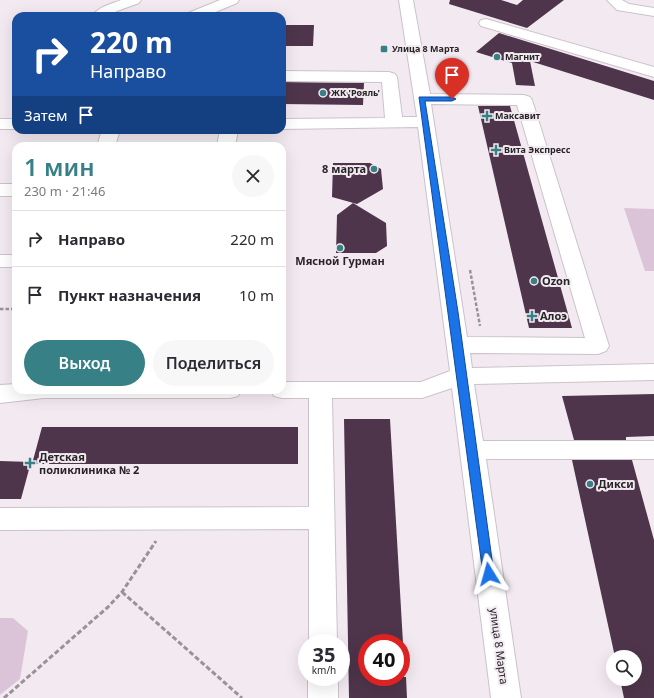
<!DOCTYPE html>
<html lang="ru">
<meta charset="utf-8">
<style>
body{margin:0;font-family:"Noto Sans",sans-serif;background:#f7f7f7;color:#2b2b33;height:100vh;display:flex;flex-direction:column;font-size:15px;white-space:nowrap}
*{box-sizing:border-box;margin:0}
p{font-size:13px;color:#7c7c81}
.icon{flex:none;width:22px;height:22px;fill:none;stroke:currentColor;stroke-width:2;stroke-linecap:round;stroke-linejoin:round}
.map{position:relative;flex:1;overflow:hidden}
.drawer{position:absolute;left:12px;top:142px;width:274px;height:252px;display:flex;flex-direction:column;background:#fff;border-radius:12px;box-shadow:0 4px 16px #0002}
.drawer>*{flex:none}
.banner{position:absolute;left:12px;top:12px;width:274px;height:122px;border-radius:12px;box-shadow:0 4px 16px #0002;background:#1a4fa0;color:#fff;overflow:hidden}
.buttons{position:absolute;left:606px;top:650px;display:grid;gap:8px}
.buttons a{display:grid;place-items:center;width:36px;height:36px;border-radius:50%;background:#fff;box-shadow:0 4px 16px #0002;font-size:20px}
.speed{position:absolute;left:298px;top:634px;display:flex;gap:8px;font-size:20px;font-weight:700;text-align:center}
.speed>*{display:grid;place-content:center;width:52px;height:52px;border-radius:50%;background:#fff;box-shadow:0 4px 16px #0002;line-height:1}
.speed small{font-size:10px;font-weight:400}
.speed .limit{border:6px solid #d22;background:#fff;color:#111}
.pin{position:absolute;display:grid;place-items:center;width:34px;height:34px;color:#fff;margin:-41px -17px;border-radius:50% 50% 50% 0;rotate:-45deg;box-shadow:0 0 4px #0007}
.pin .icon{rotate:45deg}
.me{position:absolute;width:44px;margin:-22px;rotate:352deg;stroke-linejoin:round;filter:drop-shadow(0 0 3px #0008)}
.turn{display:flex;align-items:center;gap:14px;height:84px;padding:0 12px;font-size:18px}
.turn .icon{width:52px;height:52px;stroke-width:2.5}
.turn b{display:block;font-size:28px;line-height:34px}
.then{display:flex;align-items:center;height:38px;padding:0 12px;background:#0003;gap:8px;font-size:15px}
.round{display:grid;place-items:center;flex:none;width:42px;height:42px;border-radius:21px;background:#f7f7f7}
.head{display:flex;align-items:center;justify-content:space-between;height:68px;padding:0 12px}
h1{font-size:24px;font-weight:600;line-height:30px;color:#378085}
.cta{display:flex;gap:8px;margin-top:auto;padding:8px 12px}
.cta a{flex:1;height:46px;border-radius:24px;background:#378085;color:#fff;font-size:16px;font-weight:600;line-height:46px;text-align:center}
.cta a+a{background:#f7f7f7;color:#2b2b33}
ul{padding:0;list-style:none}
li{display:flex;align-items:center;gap:12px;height:56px;padding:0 12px;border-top:1px solid #e1e1e2}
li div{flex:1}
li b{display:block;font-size:15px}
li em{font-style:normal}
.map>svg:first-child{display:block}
.green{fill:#dcc4d8}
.building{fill:#4e354b}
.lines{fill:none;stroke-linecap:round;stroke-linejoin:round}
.minor-casing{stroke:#cbc2ca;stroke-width:2}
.path-far1{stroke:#999297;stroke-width:2.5;stroke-dasharray:3.5 2;stroke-linecap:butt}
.path{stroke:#999297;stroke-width:3;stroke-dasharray:5 2.5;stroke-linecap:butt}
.minor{fill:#fff;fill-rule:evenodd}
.route{fill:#1a73e8;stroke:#114b97}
.poi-dot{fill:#378085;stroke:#f3eaf1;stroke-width:1.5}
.labels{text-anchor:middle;stroke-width:4;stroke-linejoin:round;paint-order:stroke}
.far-poi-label{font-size:9px;font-weight:bold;fill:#282527;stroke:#f3eaf1;text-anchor:start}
.poi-label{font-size:11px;font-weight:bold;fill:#282527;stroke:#f3eaf1;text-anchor:start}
.street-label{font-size:11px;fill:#282527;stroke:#f3eaf1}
</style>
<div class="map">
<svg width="654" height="698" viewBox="0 0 654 698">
<rect width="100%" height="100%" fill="#f3eaf1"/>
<!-- green -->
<path class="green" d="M624 208 654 209V271H645Z
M0 618H13L28 631 20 679 0 695Z"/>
<!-- building -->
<path class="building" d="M450 0H501L517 5 523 0H564L527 28 449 4Z
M282 25H314L313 46H282Z
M499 33 654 81V100L530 61 535 86 516 85 512 63 476 52Z
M282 82 364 83 363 105 282 104Z
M478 106H510L572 328H529Z
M333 163H370L381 169 383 189 357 204 332 197Z
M353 203 386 223 387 246 376 253H336L337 215Z
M654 394V436L626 437V440H574L562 396Z
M344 419H390L403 643H367V677H406L407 698H349Z
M42 427H298V464H32Z
M572 460H632L654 540V698H624L620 679H635V657H615Z
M0 461 31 462 21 499H0Z"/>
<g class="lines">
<defs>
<path id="minor" d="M121 0H141L139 3 117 11 109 16H92C98 7 111 4 121 0Z
M220 0H239L237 3 206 16H186L188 13Z
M399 0H413L430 94 524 95 530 97 532 100 609 346 606 351 598 354 470 353 472 368 654 364V380L474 384 483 441H654V459H486L521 698H491L452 388 422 398H332L337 643H309V529L0 530V508L309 507V398H282L274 396 271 390H282V382H421L450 371 418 127 282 129V119L385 118 382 82 282 81V71L389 72 395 74 397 77 402 117H417ZM431 104 517 105 585 338 467 337Z
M607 0H622L629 4 654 8V16L617 10Z
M486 19 654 67V77L481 26 479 23 481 20Z
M0 119H16V129H0Z
M102 130H120L115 146H97Z
M220 130H238L235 146H217Z
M0 184H16V196H0Z
M0 255H16V267H0Z
M16 384V390H241L238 396 230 398H44L0 403V385Z
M308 677H338V698H308Z"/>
</defs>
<!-- minor casing -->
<use href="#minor" class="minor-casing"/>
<!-- path-far1 -->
<path class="path-far1" d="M470 270 480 326
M0 309H16"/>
<!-- path -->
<path class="path" d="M122 592 242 698
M4 698 108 607 122 592 156 541"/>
<!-- minor -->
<use href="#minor" class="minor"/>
</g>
<!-- route -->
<path class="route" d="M419 97H452L456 99 452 101H425L458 312 494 574 493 577 489 579 485 577 483 574Z"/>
<!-- markers -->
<g class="poi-dot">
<rect x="380" y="45" width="8" height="8" rx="2"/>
<circle cx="497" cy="57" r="4"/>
<circle cx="323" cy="93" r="4"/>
<path d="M485 110h4v4h4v4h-4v4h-4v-4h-4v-4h4z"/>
<path d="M494 144h4v4h4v4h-4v4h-4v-4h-4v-4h4z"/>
<circle cx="374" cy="169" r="4"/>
<circle cx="340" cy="248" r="4"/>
<circle cx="534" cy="281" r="4"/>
<path d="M530 310h4v4h4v4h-4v4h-4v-4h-4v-4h4z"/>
<path d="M28 457h4v4h4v4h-4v4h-4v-4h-4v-4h4z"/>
<circle cx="590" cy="484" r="4"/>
</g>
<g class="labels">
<!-- far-poi labels -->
<g class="far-poi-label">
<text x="392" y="52">Улица 8 Марта</text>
<text x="505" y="60">Магнит</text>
<text x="331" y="96">ЖК 'Рояль'</text>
<text x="495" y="119">Максавит</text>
<text x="504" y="153">Вита Экспресс</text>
</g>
<!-- poi labels -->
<g class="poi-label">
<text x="366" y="173" text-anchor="end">8 марта</text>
<text x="340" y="265" text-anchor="middle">Мясной Гурман</text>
<text x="542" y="285">Ozon</text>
<text x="540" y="320">Алоэ</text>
<text x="39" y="461">Детская<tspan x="39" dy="13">поликлиника № 2</tspan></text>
<text x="598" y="488">Дикси</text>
</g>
<!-- street labels -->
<g class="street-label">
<text transform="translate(499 646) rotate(82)" y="4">улица 8 Марта</text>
</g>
</g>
</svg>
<div class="buttons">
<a><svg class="icon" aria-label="search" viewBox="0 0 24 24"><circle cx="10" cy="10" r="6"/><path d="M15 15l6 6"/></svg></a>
</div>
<div class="speed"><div>35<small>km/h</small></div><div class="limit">40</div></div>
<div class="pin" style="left:452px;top:99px;background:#d93025"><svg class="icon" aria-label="arrive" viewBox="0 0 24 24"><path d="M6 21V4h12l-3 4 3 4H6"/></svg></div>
<svg class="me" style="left:489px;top:574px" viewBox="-20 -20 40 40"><path d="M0-17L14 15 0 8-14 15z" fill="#1a73e8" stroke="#fff" stroke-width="4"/></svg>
<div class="banner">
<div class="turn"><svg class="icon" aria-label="right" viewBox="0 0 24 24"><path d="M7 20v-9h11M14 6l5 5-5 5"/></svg><div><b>220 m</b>Направо</div></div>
<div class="then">Затем<svg class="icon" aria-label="arrive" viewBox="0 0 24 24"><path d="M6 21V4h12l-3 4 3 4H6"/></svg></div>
</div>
<section class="drawer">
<div class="head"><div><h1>1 мин</h1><p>230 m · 21:46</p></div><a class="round"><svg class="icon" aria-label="close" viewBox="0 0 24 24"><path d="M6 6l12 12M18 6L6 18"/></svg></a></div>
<ul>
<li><svg class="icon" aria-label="right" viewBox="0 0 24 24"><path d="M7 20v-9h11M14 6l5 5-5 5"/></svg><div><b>Направо</b></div><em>220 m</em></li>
<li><svg class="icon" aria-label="arrive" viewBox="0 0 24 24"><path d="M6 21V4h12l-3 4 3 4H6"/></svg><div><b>Пункт назначения</b></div><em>10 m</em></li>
</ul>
<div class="cta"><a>Выход</a><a>Поделиться</a></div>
</section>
</div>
